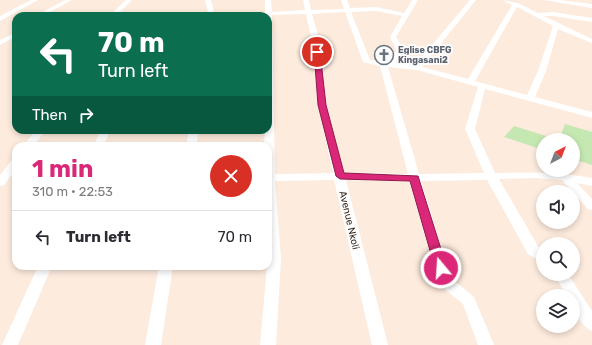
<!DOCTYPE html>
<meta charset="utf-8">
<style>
body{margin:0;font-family:Rubik,sans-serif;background:#f7f7f7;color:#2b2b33;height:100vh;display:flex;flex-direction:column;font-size:15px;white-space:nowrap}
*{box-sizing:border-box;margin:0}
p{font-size:13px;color:#7c7c81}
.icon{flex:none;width:22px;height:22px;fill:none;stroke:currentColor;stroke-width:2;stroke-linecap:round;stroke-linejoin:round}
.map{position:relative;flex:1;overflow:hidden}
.sheet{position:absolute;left:12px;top:142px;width:260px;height:128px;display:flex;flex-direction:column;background:#fff;border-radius:12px;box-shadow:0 2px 6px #0003}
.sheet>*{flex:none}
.hud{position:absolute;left:12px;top:12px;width:260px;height:122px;border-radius:12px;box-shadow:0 2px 6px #0003;background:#0b6e4f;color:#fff;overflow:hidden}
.needle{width:26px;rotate:42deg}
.controls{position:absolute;left:536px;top:133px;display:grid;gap:8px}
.controls a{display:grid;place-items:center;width:44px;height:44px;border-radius:50%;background:#fff;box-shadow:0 2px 6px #0003;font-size:20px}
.pin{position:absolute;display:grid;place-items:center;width:34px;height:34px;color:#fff;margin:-17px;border:2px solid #fff;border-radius:50%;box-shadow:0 1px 4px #0007}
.me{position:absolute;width:44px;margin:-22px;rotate:342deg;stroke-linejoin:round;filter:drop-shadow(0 0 3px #0008)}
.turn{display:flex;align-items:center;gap:14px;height:84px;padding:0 20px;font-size:18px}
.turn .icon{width:52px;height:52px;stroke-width:2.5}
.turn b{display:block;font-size:28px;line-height:34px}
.then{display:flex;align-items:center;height:38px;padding:0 20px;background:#0003;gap:8px;font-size:15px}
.round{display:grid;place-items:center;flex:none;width:42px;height:42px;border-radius:21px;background:#f7f7f7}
.overview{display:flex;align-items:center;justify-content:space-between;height:68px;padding:0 20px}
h1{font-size:24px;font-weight:700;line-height:30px;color:#db2777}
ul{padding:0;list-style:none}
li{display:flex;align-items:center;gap:12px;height:52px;padding:0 20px;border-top:1px solid #e1e1e2}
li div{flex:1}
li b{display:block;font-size:15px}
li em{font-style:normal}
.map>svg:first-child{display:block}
.green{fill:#c5e8b2}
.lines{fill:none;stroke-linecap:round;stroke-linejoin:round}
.minor{fill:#fff;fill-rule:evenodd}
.route{fill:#db2777;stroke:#8e194d}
.labels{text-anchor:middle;stroke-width:4;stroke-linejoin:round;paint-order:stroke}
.far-worship-label{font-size:9px;font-weight:bold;fill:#5b616d;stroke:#fcfcfc;text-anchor:start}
.street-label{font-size:10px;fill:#362b22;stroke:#fcfcfc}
</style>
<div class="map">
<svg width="592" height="345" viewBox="0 0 592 345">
<rect width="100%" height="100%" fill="#fdebdd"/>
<!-- green -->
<path class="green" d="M565 124 592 132V165L573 159V140H543V150L504 137 514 126 559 140Z"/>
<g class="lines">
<!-- minor -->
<path class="minor" d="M31 0H38L0 21V16Z
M65 0H72L43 16H35Z
M126 0H132L116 16H109Z
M205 0H211L215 16 218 14 265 12V0H271L272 12 305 10 303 0H309L311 10 344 9 341 0H347L350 8 376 7 404 13 412 0H418L396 37 405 51 395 63 415 65 470 0H476L422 67 468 79 512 5 502 0 518 3 538 13 553 12 592 18V22L553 16H544L592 39V43L558 29 546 71 535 97 592 112V118L485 89 475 129 495 173C528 172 559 172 592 178V186L577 183 592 199V210L588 209 562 180 535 178 499 179 538 246 543 251V263L528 254 487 180 421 181 451 278 474 297 494 345H478L463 304 443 288 438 281 409 181 346 180 388 345H372L334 180 275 181 281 259 276 345H260L267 266H268V146H264L265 130H268V16H209ZM517 7 553 26 538 71 527 95 475 81ZM376 11 402 16 390 37 397 51 387 62 370 60 351 12ZM345 12 363 62 380 66 408 174 344 173 326 105 320 42 312 14ZM306 14 312 42 318 105 333 173 275 174 272 15ZM388 67 417 70 478 87 465 129 484 173 419 174Z
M544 0H560L592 4V8Z
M16 32V37L0 45V40Z
M36 130H46L33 146H23Z
M100 130H110L104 146H94Z
M189 130H199L196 146H186Z
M16 159V169L4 185 0 186V175L12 160Z
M38 266H52L18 345H2Z
M159 266H173L161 345H145Z
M554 274H568L592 311V331C580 326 573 308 573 296H567Z"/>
</g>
<!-- route -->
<path class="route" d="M317 50 320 52 326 105 344 173 418 176 447 268 445 271H437L435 268 410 181 340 179 336 176 318 105 314 52Z"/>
<!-- icons -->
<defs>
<symbol id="church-ring" viewBox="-11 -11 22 22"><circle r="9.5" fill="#fcfcfc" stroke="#6b7280" stroke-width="1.5"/><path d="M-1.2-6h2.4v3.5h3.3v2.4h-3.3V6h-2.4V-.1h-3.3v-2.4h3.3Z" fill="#6b7280"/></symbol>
</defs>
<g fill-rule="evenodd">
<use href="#church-ring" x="373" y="44" width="22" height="22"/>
</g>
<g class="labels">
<!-- far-worship labels -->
<g class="far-worship-label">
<text x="398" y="53">Eglise CBFG<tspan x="398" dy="10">Kingasani2</tspan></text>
</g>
<!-- street labels -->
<g class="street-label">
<text transform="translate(350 220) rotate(77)" y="4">Avenue Nkoli</text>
</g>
</g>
</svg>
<div class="controls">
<a><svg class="needle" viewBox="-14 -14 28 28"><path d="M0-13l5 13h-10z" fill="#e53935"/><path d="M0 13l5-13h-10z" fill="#7c7c81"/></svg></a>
<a><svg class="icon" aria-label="sound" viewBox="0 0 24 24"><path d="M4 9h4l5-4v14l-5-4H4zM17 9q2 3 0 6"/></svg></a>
<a><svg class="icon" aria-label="search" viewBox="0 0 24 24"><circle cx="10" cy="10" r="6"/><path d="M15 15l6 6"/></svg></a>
<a><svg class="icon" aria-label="layers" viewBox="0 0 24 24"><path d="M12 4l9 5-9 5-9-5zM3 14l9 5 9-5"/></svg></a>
</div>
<div class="pin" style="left:317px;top:52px;background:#d93025"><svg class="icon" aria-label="arrive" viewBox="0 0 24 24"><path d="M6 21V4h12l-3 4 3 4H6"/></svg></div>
<svg class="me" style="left:441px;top:268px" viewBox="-20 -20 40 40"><circle r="17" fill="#db2777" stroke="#fff" stroke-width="3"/><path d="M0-11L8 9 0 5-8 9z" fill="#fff"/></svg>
<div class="hud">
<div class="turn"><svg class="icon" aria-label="left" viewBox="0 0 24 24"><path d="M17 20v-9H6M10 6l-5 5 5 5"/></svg><div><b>70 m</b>Turn left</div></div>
<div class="then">Then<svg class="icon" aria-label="right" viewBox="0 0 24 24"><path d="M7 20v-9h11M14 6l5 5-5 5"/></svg></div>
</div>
<section class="sheet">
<div class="overview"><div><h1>1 min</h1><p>310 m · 22:53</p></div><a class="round" style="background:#d93025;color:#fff"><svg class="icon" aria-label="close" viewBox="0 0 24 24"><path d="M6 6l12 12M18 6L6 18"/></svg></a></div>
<ul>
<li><svg class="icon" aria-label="left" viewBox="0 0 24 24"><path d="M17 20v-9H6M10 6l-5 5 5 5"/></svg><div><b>Turn left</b></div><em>70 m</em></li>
</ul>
</section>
</div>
